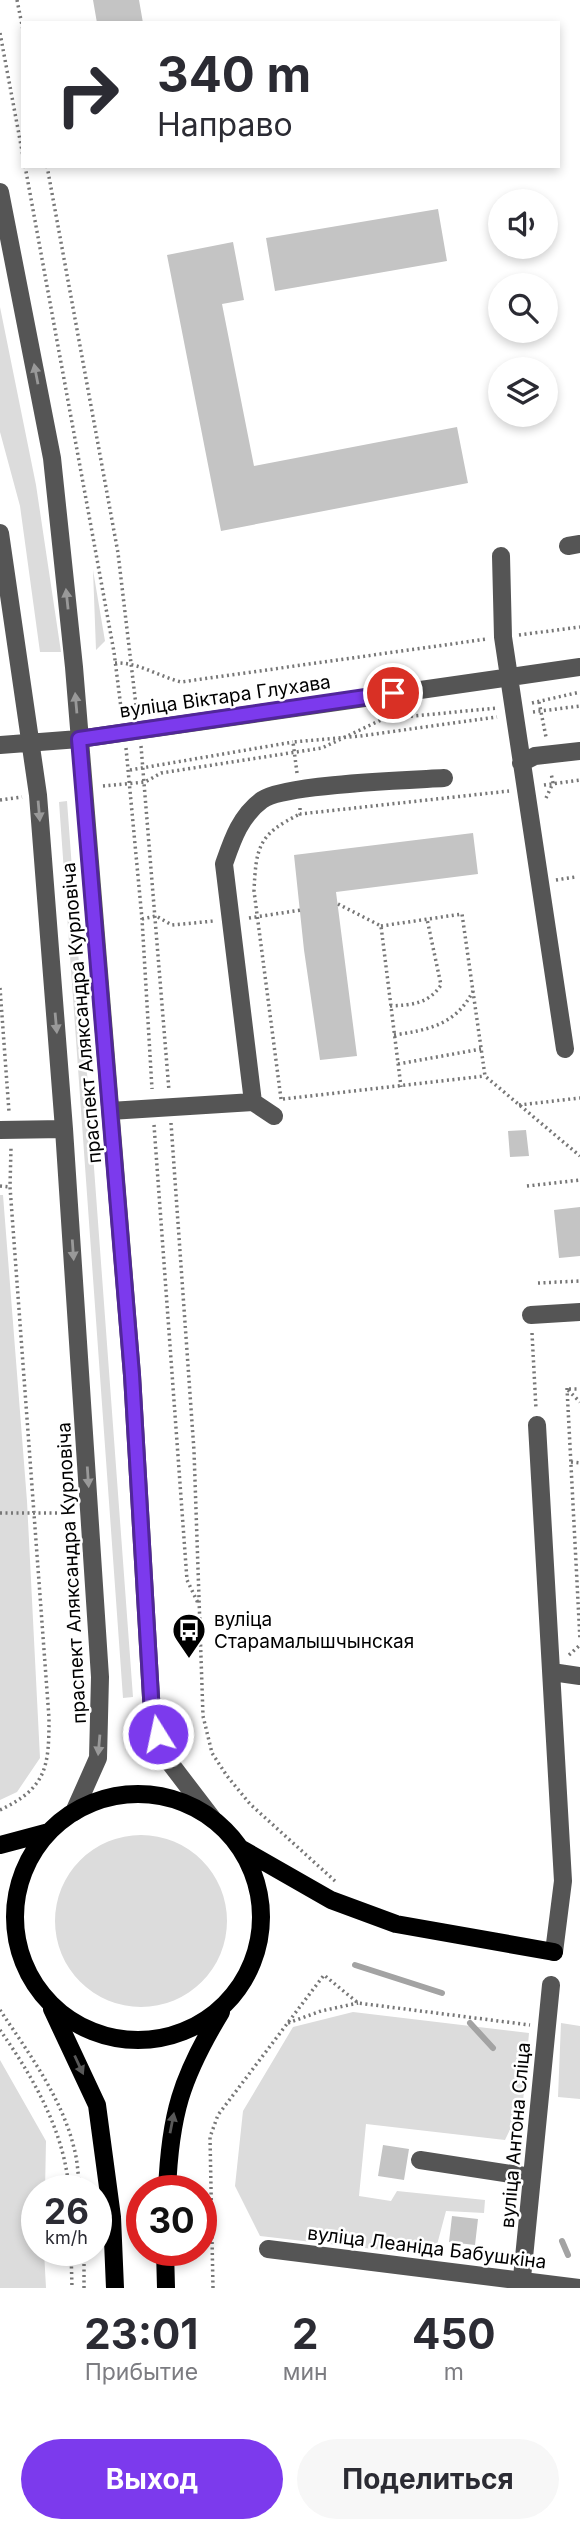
<!DOCTYPE html>
<html lang="ru">
<meta charset="utf-8">
<style>
body{margin:0;font-family:Inter,sans-serif;background:#f7f7f7;color:#2b2b33;height:100vh;display:flex;flex-direction:column;font-size:26px;white-space:nowrap}
*{box-sizing:border-box;margin:0}
p{font-size:23px;color:#7c7c81}
.icon{flex:none;width:38px;height:38px;fill:none;stroke:currentColor;stroke-width:2;stroke-linecap:round;stroke-linejoin:round}
.map{position:relative;height:2288px;overflow:hidden}
.sheet{display:flex;flex-direction:column;background:#fff;flex:1}
.sheet>*{flex:none}
.guide{position:absolute;left:21px;top:21px;width:539px;height:147px;border-radius:0px;box-shadow:0 4px 10px #0003;background:#fff;color:#2b2b33;overflow:hidden}
.buttons{position:absolute;left:488px;top:189px;display:grid;gap:14px}
.buttons a{display:grid;place-items:center;width:70px;height:70px;border-radius:50%;background:#fff;box-shadow:0 4px 10px #0003;font-size:35px}
.speed{position:absolute;left:21px;top:2175px;display:flex;gap:14px;font-size:35px;font-weight:700;text-align:center}
.speed>*{display:grid;place-content:center;width:91px;height:91px;border-radius:50%;background:#fff;box-shadow:0 4px 10px #0003;line-height:1}
.speed small{font-size:18px;font-weight:400}
.speed .limit{border:10px solid #d22;background:#fff;color:#111}
.pin{position:absolute;display:grid;place-items:center;width:60px;height:60px;color:#fff;margin:-30px;border:4px solid #fff;border-radius:50%;box-shadow:0 2px 7px #0007}
.me{position:absolute;width:77px;margin:-38px;rotate:350deg;stroke-linejoin:round;filter:drop-shadow(0 0 5px #0008)}
.turn{display:flex;align-items:center;gap:24px;height:147px;padding:0 21px;font-size:32px}
.turn .icon{width:91px;height:91px;stroke-width:2.5}
.turn b{display:block;font-size:49px;line-height:60px}
.eta{display:flex;justify-content:space-evenly;align-items:center;height:119px;text-align:center}
.eta b{font-size:42px;font-weight:700;line-height:49px}
.button{display:flex;gap:14px;margin-top:auto;padding:14px 21px}
.button a{flex:1;height:80px;border-radius:42px;background:#7c3aed;color:#fff;font-size:28px;font-weight:700;line-height:80px;text-align:center}
.button a+a{background:#f7f7f7;color:#2b2b33}
.map>svg:first-child{display:block}
.green{fill:#dcdcdc}
.lines{fill:none;stroke-linecap:round;stroke-linejoin:round}
.stream{stroke:#a3a3a3;stroke-width:6}
.building{fill:#c4c4c4}
.path{stroke:#777;stroke-width:3.5;stroke-dasharray:2 3.5;stroke-linecap:butt}
.minor{stroke:#555;stroke-width:18}
.major{stroke:#000;stroke-width:18}
.oneway{fill:#999}
.oneway2{fill:#595959}
.route-casing{stroke:#51269a;stroke-width:18}
.route{stroke:#7c3aed;stroke-width:12}
.labels{text-anchor:middle;stroke-width:5;stroke-linejoin:round;paint-order:stroke}
.street-label{font-size:19px;fill:#000;stroke:#fff}
.poi-label{font-size:19px;fill:#000;stroke:#fff;text-anchor:start}
</style>
<div class="map">
<svg width="580" height="2288" viewBox="0 0 580 2288">
<rect width="100%" height="100%" fill="#fff"/>
<!-- green -->
<path class="green" d="M0 307 36 485 61 652H40L20 506 0 432Z
M93 570 105 641 96 650Z
M67 801 133 1697 123 1698 59 802Z
M0 1195H3L27 1501 40 1758 17 1792 0 1800Z
M55 1921a86 86 0 1 1 172 0a86 86 0 1 1-172 0Z
M353 2012 529 2033 523 2102 505 2140 366 2124 359 2196 391 2201 397 2191 485 2200 484 2213 446 2211 434 2256 260 2236 235 2186 243 2111 293 2027Z
M561 2023 580 2026V2099L558 2097Z
M0 2060 46 2141 45 2191H37V2250L44 2251 46 2288H0Z"/>
<g class="lines">
<!-- stream -->
<path class="stream" d="M355 1965 442 1993
M470 2023 493 2048
M562 2241 568 2255"/>
</g>
<!-- building -->
<path class="building" d="M93 0H139L143 23H97Z
M438 209 447 261 275 291 266 238Z
M233 242 244 300 222 304 254 466 457 427 468 483 221 531 167 255Z
M473 833 478 874 336 892 357 1056 320 1060 304 950 294 855Z
M526 1130 529 1156 510 1157 508 1131Z
M580 1207V1256L559 1258 554 1210Z
M383 2145 409 2149 404 2180 378 2176Z
M452 2216 478 2219 475 2245 449 2242Z"/>
<g class="lines">
<!-- path -->
<path class="path" d="M17 0 23 30
M0 33 23 156
M25 166 114 652 122 716
M47 166 118 553 137 714
M519 635 580 627
M115 663C138 662 158 676 181 682L487 639
M539 702 546 737
M532 703 580 692
M533 712 580 706
M141 746 169 1091
M126 748 142 919 152 1089
M130 770 293 742
M297 773 293 742 360 736 497 717
M544 785 580 780
M103 786 145 782 161 773 322 748 383 719 497 708
M546 798 553 783 551 773
M0 800 22 797
M300 808V814L509 791
M556 880 575 877
M338 904 381 926 401 1087
M249 918 301 910
M142 919 156 916 172 925 214 921
M381 926 462 914 485 1076 580 1156
M0 988 9 1112
M390 1006C412 1005 428 1004 441 985L427 919
M394 1035C428 1030 456 1025 473 991
M398 1064 481 1049
M281 1099 254 891C256 846 259 834 300 814
M283 1099 485 1076
M519 1105 580 1098
M171 1123 194 1451 203 1716 212 1753 227 1776 250 1804 335 1881
M154 1125 187 1580 198 1603
M0 1186 10 1187
M527 1186 580 1180
M538 1283 580 1281
M532 1333 536 1409
M567 1388 580 1640
M569 1389H580
M568 1390 580 1402
M571 1462 580 1463
M0 1513H70
M569 1655 580 1645
M0 1810C47 1788 49 1766 49 1718L10 1187 11 1148
M0 2010C28 2052 62 2098 74 2148 78 2162 78 2177 80 2191
M288 2023 321 2011 358 2003
M0 2030C33 2077 65 2132 69 2191
M71 2250 72 2288
M84 2288V2250
M213 2288 210 2137 218 2115 324 1975 358 2003 530 2025"/>
<!-- minor -->
<path class="minor" d="M0 192 52 458 74 667 132 1375 152 1714 170 1763 212 1818
M0 533 38 795 64 1129 100 1677 98 1758 74 1812
M568 546 580 544
M501 556 503 637 565 1049
M0 745 79 739 580 667
M521 763 535 756 580 751
M110 1111 253 1102
M274 1116 253 1102 224 864C232 841 240 816 262 800 283 784 410 780 444 778
M0 1130 64 1129
M531 1315 580 1312
M537 1425 563 1881 554 1952
M552 1672 580 1676
M420 2160 531 2177
M268 2249 580 2288
M521 2288 551 1985"/>
<!-- major -->
<path class="major" d="M15 1917a123 123 0 1 1 246 0a123 123 0 1 1-246 0Z
M0 1845 49 1832
M240 1848 331 1900 396 1924 554 1952
M52 2009 97 2105 112 2217 115 2288
M167 2191C170 2115 181 2078 221 2012
M165 2250 166 2288"/>
</g>
<!-- one-way arrows -->
<defs><path id="oneway-solid" d="M-6-.8H1V-3.2L6.5 0L1 3.2V.8H-6Z" transform="scale(1.75)"/></defs>
<g class="oneway">
<use href="#oneway-solid" transform="translate(36 374) rotate(-101)"/>
<use href="#oneway-solid" transform="translate(67 599) rotate(-96)"/>
<use href="#oneway-solid" transform="translate(76 703) rotate(-95)"/>
<use href="#oneway-solid" transform="translate(39 811) rotate(85)"/>
<use href="#oneway-solid" transform="translate(56 1023) rotate(85)"/>
<use href="#oneway-solid" transform="translate(73 1250) rotate(86)"/>
<use href="#oneway-solid" transform="translate(88 1477) rotate(86)"/>
<use href="#oneway-solid" transform="translate(99 1745) rotate(95)"/>
</g>
<g class="oneway2">
<use href="#oneway-solid" transform="translate(79 2065) rotate(65)"/>
<use href="#oneway-solid" transform="translate(172 2123) rotate(-79)"/>
</g>
<g class="lines">
<defs>
<path id="route" d="M158 1734 152 1714 132 1375 79 739 393 693"/>
</defs>
<!-- route casing -->
<use href="#route" class="route-casing"/>
<!-- route -->
<use href="#route" class="route"/>
</g>
<!-- icons -->
<defs>
<symbol id="bus-pin" viewBox="-11 -11 22 30"><path d="M0 17L-7.5 6A9.5 9.5 0 1 1 7.5 6Z" fill="#000" stroke="#fff"/><path d="M-5-6H5V4H4V6H2V4H-2V6H-4V4H-5ZM-3.5-4V0h7V-4ZM-3.5 1.2v1.5H-2V1.2ZM2 1.2v1.5H3.5V1.2Z" fill="#fff"/></symbol>
</defs>
<g fill-rule="evenodd">
<use href="#bus-pin" x="170" y="1611" width="38" height="52"/>
</g>
<g class="labels">
<!-- street labels -->
<g class="street-label">
<text transform="translate(225 696) rotate(-8)" y="7">вуліца Віктара Глухава</text>
<text transform="translate(81 1013) rotate(-95)" y="7">праспект Аляксандра Курловіча</text>
<text transform="translate(71 1573) rotate(-93)" y="7">праспект Аляксандра Курловіча</text>
<text transform="translate(515 2135) rotate(-85)" y="7">вуліца Антона Сліца</text>
<text transform="translate(427 2247) rotate(7)" y="7">вуліца Леаніда Бабушкіна</text>
</g>
<!-- poi labels -->
<g class="poi-label">
<text x="214" y="1626">вуліца<tspan x="214" dy="22">Старамалышчынская</tspan></text>
</g>
</g>
</svg>
<div class="buttons">
<a><svg class="icon" aria-label="sound" viewBox="0 0 24 24"><path d="M4 9h4l5-4v14l-5-4H4zM17 9q2 3 0 6"/></svg></a>
<a><svg class="icon" aria-label="search" viewBox="0 0 24 24"><circle cx="10" cy="10" r="6"/><path d="M15 15l6 6"/></svg></a>
<a><svg class="icon" aria-label="layers" viewBox="0 0 24 24"><path d="M12 4l9 5-9 5-9-5zM3 14l9 5 9-5"/></svg></a>
</div>
<div class="speed"><div>26<small>km/h</small></div><div class="limit">30</div></div>
<div class="pin" style="left:393px;top:693px;background:#d93025"><svg class="icon" aria-label="arrive" viewBox="0 0 24 24"><path d="M6 21V4h12l-3 4 3 4H6"/></svg></div>
<svg class="me" style="left:158px;top:1734px" viewBox="-20 -20 40 40"><circle r="17" fill="#7c3aed" stroke="#fff" stroke-width="3"/><path d="M0-11L8 9 0 5-8 9z" fill="#fff"/></svg>
<div class="guide">
<div class="turn"><svg class="icon" aria-label="right" viewBox="0 0 24 24"><path d="M7 20v-9h11M14 6l5 5-5 5"/></svg><div><b>340 m</b>Направо</div></div>
</div>
</div>
<section class="sheet">
<div class="eta">
<div><b>23:01</b><p>Прибытие</p></div>
<div><b>2</b><p>мин</p></div>
<div><b>450</b><p>m</p></div>
</div>
<div class="button"><a>Выход</a><a>Поделиться</a></div>
</section>
